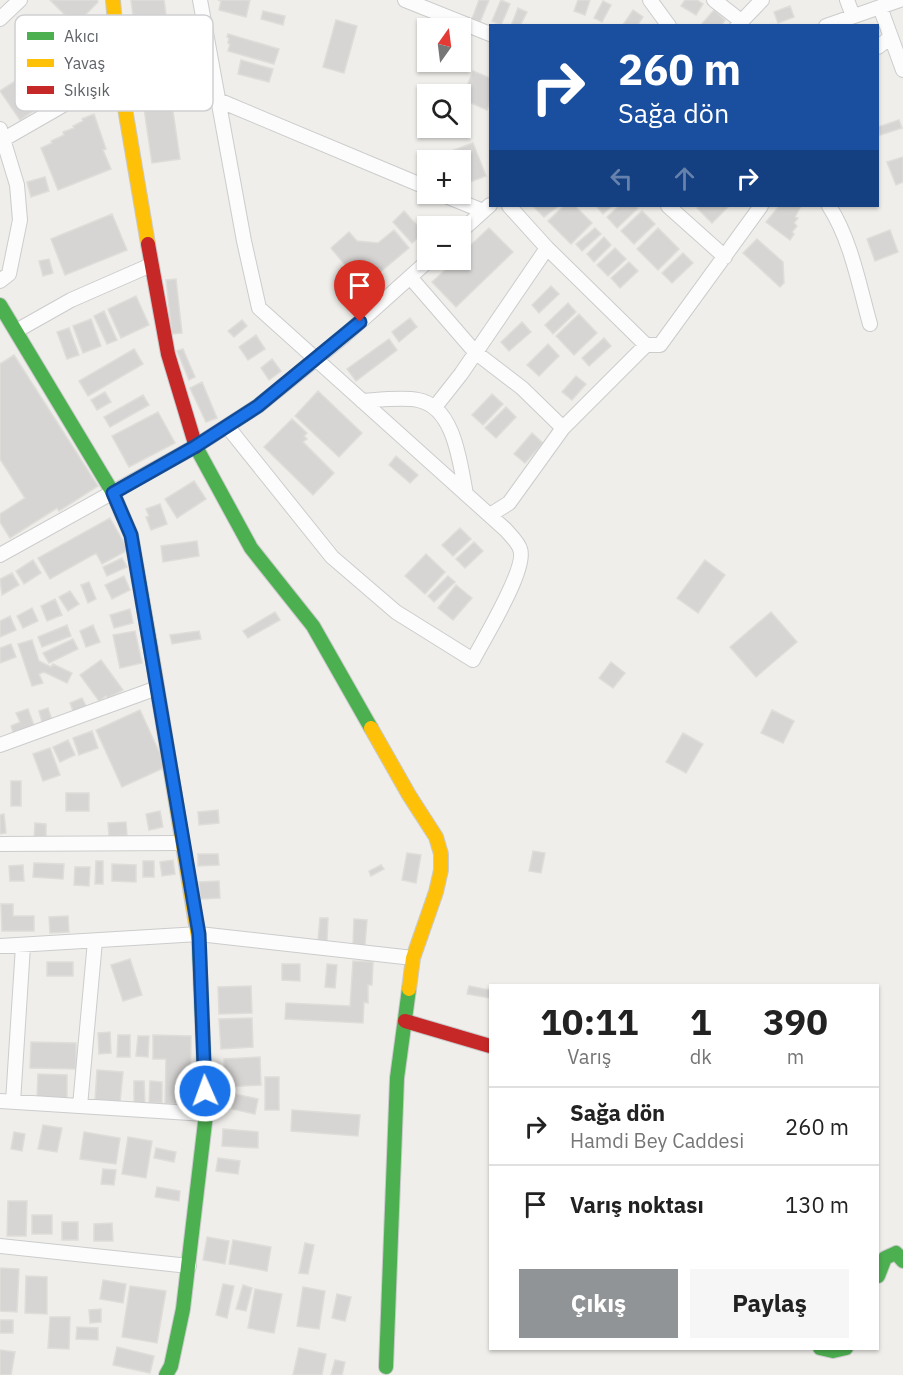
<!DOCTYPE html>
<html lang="tr">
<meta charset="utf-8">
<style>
body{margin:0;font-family:"IBM Plex Sans",sans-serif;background:#f6f6f6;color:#222;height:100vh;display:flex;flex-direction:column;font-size:22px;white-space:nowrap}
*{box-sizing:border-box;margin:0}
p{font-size:20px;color:#767676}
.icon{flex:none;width:33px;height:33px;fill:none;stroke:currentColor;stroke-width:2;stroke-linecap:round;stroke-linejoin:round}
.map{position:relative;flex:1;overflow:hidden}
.details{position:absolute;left:489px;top:984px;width:390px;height:366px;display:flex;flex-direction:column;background:#fff;border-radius:0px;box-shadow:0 2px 4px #0004}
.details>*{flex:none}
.top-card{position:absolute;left:489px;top:24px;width:390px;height:183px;border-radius:0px;box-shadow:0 2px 4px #0004;background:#1a4fa0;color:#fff;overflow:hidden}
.needle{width:39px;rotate:14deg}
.buttons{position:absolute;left:417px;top:18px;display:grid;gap:12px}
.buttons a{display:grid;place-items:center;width:54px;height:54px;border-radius:0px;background:#fff;box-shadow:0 2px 4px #0004;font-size:30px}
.pin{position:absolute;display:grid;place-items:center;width:51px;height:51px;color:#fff;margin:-62px -26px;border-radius:50% 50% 50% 0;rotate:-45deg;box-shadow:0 0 6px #0007}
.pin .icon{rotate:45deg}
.me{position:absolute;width:66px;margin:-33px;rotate:358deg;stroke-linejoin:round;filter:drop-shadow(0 0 4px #0008)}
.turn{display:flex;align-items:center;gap:21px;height:126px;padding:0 30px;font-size:27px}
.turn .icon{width:78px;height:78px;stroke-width:2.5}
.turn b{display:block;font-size:42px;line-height:51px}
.lanes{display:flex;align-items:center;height:57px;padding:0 30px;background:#0003;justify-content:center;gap:30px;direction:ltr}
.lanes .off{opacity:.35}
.eta{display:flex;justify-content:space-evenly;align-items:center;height:102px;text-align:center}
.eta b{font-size:36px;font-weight:800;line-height:42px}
.cta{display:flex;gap:12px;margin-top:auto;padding:12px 30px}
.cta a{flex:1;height:69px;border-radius:0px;background:#919496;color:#fff;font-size:24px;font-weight:800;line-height:69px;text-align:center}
.cta a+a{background:#f6f6f6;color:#222}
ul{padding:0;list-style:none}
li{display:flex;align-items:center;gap:18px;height:78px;padding:0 30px;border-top:2px solid #e0e0e0}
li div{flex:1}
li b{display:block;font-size:22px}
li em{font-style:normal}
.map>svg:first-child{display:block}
.building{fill:#d6d5d3;stroke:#deddd9;stroke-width:1.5}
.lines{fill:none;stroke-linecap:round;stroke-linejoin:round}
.street-casing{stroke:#cbcccc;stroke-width:16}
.fast-casing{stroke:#cacacb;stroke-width:16}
.slow-casing{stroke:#cacacb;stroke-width:16}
.jam-casing{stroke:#cacacb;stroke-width:16}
.street{stroke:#fdfcfc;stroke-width:14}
.fast{stroke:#4caf50;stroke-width:14}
.slow{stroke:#ffc107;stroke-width:14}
.jam{stroke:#c62828;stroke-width:14}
.route-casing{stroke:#114b97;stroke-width:15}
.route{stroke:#1a73e8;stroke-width:10}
.key{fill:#fff;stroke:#cfd0d2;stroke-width:1.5}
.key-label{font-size:16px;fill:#5f6368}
</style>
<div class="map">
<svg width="903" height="1375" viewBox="0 0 903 1375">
<rect width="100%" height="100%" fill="#efeeea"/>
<!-- building -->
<path class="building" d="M50 0H97L98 2 75 25Z
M131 0H164L172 59 139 63Z
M218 0H250L246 17 219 10 221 1Z
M479 0H489L480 22 472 19Z
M501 0 510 4 501 25 492 21Z
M578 0H590L585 15 574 11Z
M685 0H697L703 4 696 15 681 6Z
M603 1 611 5 602 22 594 18Z
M790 6 794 17 778 23 774 12Z
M518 8 527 12 520 26H511Z
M633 10 643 17 637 26H625L623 25Z
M714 10 725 20 721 26H700Z
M263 11 285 16 283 25 261 19Z
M336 20 357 26 344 73 323 67Z
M228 34 279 49 274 64 228 51 230 44 228 43 229 38 227 37Z
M241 60 273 69 269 82 238 74Z
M35 68 47 86 34 95 42 105 20 120 0 91Z
M473 71 490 78V101L487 110 462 99Z
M169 84 180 159 152 163 141 88Z
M94 114 106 149 103 150 111 169 58 190 41 148 52 143 51 141 64 135 63 132 74 128 73 126 83 121 82 119Z
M899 120 902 128 880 135 878 127Z
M473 143 486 176 467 183 460 167V160H458L454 150Z
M903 157V182L896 185 887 162Z
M45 177 49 191 31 197 27 182Z
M533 206H558L544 217Z
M564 206H575L592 223 571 244 548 221Z
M596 206H612L603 214Z
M619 206H635L638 208 617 228 607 217Z
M699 206H729L712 223 697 208Z
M779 206H801L795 217 798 218 794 223 797 226 792 232 794 234 790 240 766 222Z
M404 211 424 233 412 243 393 222Z
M642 211 655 224 634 244 621 231Z
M112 214 127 250 65 275 51 239Z
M489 228 513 252 456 307 432 282 456 260H460V255Z
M595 228 601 234 582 251 576 244Z
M658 228 679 249 658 270 637 249Z
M394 230 409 248 373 278 355 277 331 248 349 232 357 241 378 243Z
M890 230 898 252 875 261 867 239Z
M604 237 611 245 594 262 587 254Z
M757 239 783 262 784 283 780 287 743 253Z
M615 248 626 259 608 276 597 265Z
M683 253 693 263 672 283 662 273Z
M49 259 53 273 43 276 39 261Z
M629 262 638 271 620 288 611 278Z
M176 279 182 333 172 334 166 280Z
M551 286 559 294 539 313 532 305Z
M136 296 149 325 121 338 108 309Z
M568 303 576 312 553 334 545 325Z
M104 311 117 340 107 344 94 316Z
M579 314 597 333 574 355 556 336Z
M410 318 417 327 399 342 392 332Z
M91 319 101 346 83 353 73 326Z
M242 320 247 326 234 337 228 331Z
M522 322 531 332 509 351 501 342Z
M69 328 79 355 67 359 57 332Z
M256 335 265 349 248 360 239 347Z
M604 338 611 346 589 366 582 358Z
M389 339 397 350 356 381 347 369Z
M548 344 559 356 539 376 527 365Z
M134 349 143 364 88 396 79 381Z
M183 349 195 377 189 380 177 351Z
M14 355 98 486 59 511 57 508 10 538 0 522V514L25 498 0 459V364Z
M272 359 281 371 269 380 261 368Z
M576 376 586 384 572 400 562 392Z
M202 382 217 418 206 422 190 388Z
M318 391 362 433 339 457 295 416Z
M105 392 111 402 97 410 91 400Z
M492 394 503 404 483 425 472 415Z
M143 395 149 405 110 427 104 417Z
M506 407 516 417 496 438 485 428Z
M158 412 175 443 129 467 112 436Z
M292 419 307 433 304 436 307 439 303 442 334 473 313 495 264 447Z
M532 433 543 443 525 463 514 454Z
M396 456 418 475 410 483 389 465Z
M194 481 206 499 177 518 165 499Z
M160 504 167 524 151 530 146 517 149 516 146 509Z
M110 518 128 550 102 564 96 553 50 579 38 558Z
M460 528 471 539 453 556 442 545Z
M197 541 199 556 163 562 161 546Z
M474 542 483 551 465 568 456 559Z
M426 554 445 572 425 594 405 576Z
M122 558 127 567 107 576 103 567Z
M33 560 41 573 24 584 16 571Z
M705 560 725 575 698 613 677 598Z
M12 573 19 585 2 595 0 579Z
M124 576 130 590 112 599 105 585Z
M448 576 455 582 434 602 428 596Z
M89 582 96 599 88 603 81 585Z
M456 585 472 598 453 620 438 608Z
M70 591 79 604 68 611 59 597Z
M55 599 62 615 47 621 41 606Z
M32 608 38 621 23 628 17 616Z
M130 609 133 623 114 628 110 615Z
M275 612 280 620 248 638 243 631Z
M771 612 797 642 756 677 730 647Z
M10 616 16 630 0 637V621Z
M67 625 71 636 42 647 38 637Z
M93 625 100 642 86 647 80 631Z
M135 631 142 663 120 668 113 635Z
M199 631 201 639 172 644 170 635Z
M73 639 78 649 49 663 43 653Z
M32 640 39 661 51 667 53 664 72 673 67 683 44 672 39 674 43 683 32 686 18 644Z
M11 644 16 657 0 663V648Z
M101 660 123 690 108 698 106 696 99 701 80 675Z
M611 662 625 673 613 688 599 678Z
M82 698 87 708 74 714 70 703Z
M48 708 53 723 43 726 39 711Z
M28 709 35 728 14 736 11 726 20 722 16 713Z
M140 710 166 767 122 787 96 730Z
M772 710 794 721 783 743 761 733Z
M92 731 98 748 79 755 73 738Z
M683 733 703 744 686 773 666 762Z
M68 740 75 755 60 762 53 747Z
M50 748 60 775 43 781 33 754Z
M11 781H21V806H11Z
M66 793H89V811H66Z
M218 810 219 823 199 825 198 812Z
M160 811 163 827 149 830 146 814Z
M4 814 6 833 0 834V815Z
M126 822 127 835 109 836 108 823Z
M35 823 46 824V838H34Z
M533 851 545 853 541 873 529 871Z
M407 853 421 855 416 883 402 880Z
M198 854H218L219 865 198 866Z
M173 860 175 874 162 876 160 862Z
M96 861H103V884H95Z
M143 861H154V877H143Z
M34 863 64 864 63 879 33 877Z
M112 864 136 865V882L112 881Z
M23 865 24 881H10L9 866Z
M381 865 384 869 371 876 369 871Z
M75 867H90L89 886 74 885Z
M219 881 220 898 200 899 199 882Z
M1 904H13V916H34V931H2Z
M68 916 69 932 50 933 49 917Z
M320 918H328L327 941 318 940Z
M354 919 367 920 365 945 353 944Z
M130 959 142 995 123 1001 111 965Z
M353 961 373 962 372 985H368V1003L364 1002 363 1023 285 1019 286 1003 350 1006Z
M47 962H73V976H47Z
M282 964H300V981L282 980Z
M327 964 337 965 335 988 325 987Z
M251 986 252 1013 219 1014 218 987Z
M469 986 490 990V998L467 994Z
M252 1018 253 1047 221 1049 219 1019Z
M110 1032 111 1053 99 1054 98 1033Z
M118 1035H130V1057H117Z
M153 1035 191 1036 190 1104H165L166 1059H153Z
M138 1036H149L148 1057 136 1056Z
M31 1042 76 1043V1069L30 1068Z
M260 1057 261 1085 225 1087 224 1059Z
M97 1070 123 1072 120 1102 95 1100Z
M38 1074 67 1075V1098L37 1097Z
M265 1077H279V1110H265Z
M134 1081H144L145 1103 134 1104Z
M150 1081 162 1082V1103H149Z
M235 1094 258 1099 255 1114 232 1109Z
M292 1110 360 1115 358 1136 291 1131Z
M43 1125 62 1128 57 1152 38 1149Z
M223 1129 258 1132V1148L222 1146Z
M14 1132 25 1134 22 1151 11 1149Z
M84 1132 120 1138 116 1164 80 1159Z
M128 1137 152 1141 146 1178 122 1174Z
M156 1148 176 1152 174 1162 154 1158Z
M218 1158 240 1161 238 1174 216 1171Z
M103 1169 116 1170 114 1185 101 1184Z
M157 1187 180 1191 179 1201 155 1197Z
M8 1201H27L26 1236H7Z
M32 1215H52V1234H32Z
M62 1222H78V1240H62Z
M112 1223 113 1241H94V1224Z
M207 1237 229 1241 225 1264 203 1260Z
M233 1240 271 1247 267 1271 229 1264Z
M305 1243 314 1245 308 1274 299 1273Z
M0 1268 19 1269 17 1312 0 1311Z
M26 1276 47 1277V1314L25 1313Z
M103 1280 126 1284 123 1303 100 1299Z
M223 1284 234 1286 227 1318 216 1315Z
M243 1285 252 1288 246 1311 236 1309Z
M130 1286 166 1291 157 1343 122 1337Z
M303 1287 325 1291 319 1329 297 1326Z
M255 1289 282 1294 274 1333 248 1328Z
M337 1294 351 1297 345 1321 332 1318Z
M101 1309V1322L90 1323 89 1310Z
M50 1317H70L69 1349 48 1348Z
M0 1320H13V1333H0Z
M77 1327 98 1328V1340L76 1339Z
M117 1347 154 1356 150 1373 113 1365Z
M299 1348 326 1354 322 1375H293Z
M0 1350 15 1352 11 1375H0Z
M335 1360 345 1362 342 1375H331Z"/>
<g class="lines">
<defs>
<path id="street" d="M200 0 244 241 259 308 506 530C510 535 518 542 520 549 528 568 483 640 473 660L396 612 332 557 227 426
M405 0 490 34
M650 0 669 26
M714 0 741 21
M847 0 853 16
M880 7 903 70
M0 19 20 0
M737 26 762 0
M826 26 900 0
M878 47 891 37
M218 100 428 188
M0 129 17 185 20 220 9 274 0 281
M4 139 119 73
M441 194 483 211
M509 206 547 248 646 345H660L761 206
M668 206 725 257
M829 206C851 240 859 285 870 324
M460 232 490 205
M410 277 475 352 522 388 563 428
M16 331 71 300 151 265
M362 401C378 400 402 397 418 400 455 407 460 464 466 494
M435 407 461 374 547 248
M490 515 509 503 563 428 646 345
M0 555 196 446 258 406 343 337 429 260
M0 745 157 688
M0 844 182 843
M0 946 199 934 413 958
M0 1101 206 1114
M13 1102 23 946
M80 1106 95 941
M0 1246 189 1266"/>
<path id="fast" d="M0 305 113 493 131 535 151 650
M196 447 251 548 313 626 371 728
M878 1276 885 1258 896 1253 903 1261
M820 1348 833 1351 846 1348
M386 1367 397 1078 409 989
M166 1375 171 1366 183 1309 206 1114 199 943"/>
<path id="slow" d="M113 0 119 73 148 244
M151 650 199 943
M371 728 409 795 436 837 441 854V870L436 892 413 958 409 989"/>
<path id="jam" d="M148 244 168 354 196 447
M405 1021 490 1046"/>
</defs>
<!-- street casing -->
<use href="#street" class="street-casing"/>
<!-- fast casing -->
<use href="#fast" class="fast-casing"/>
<!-- slow casing -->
<use href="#slow" class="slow-casing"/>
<!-- jam casing -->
<use href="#jam" class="jam-casing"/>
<!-- street -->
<use href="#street" class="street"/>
<!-- fast -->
<use href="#fast" class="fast"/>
<!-- slow -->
<use href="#slow" class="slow"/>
<!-- jam -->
<use href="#jam" class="jam"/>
</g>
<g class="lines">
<defs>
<path id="route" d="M205 1091 199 934 131 535 113 493 196 446 258 406 360 322"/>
</defs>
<!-- route casing -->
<use href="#route" class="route-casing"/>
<!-- route -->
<use href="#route" class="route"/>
</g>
<!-- legend -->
<rect x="15" y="15" width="198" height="96" rx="9" class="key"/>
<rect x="27" y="32" width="27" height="8" fill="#4caf50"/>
<rect x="27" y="59" width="27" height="8" fill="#ffc107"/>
<rect x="27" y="86" width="27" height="8" fill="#c62828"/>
<g class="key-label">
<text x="64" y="42">Akıcı</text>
<text x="64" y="69">Yavaş</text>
<text x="64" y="96">Sıkışık</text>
</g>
</svg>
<div class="buttons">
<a><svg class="needle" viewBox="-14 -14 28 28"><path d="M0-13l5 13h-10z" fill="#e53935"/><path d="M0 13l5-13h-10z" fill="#767676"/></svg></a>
<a><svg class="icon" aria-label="search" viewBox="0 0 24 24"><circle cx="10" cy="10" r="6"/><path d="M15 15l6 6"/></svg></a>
<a>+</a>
<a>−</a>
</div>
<div class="pin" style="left:360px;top:322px;background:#d93025"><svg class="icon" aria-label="arrive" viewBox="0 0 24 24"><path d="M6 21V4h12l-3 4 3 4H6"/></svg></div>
<svg class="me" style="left:205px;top:1091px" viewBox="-20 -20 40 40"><circle r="17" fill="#1a73e8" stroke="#fff" stroke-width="3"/><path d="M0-11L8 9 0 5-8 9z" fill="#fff"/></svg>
<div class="top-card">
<div class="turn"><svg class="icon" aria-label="right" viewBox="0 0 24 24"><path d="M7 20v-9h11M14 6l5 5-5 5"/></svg><div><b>260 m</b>Sağa dön</div></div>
<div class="lanes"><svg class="icon off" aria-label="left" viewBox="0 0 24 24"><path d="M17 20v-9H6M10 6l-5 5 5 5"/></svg><svg class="icon off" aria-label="ahead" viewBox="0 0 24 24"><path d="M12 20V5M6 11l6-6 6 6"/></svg><svg class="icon" aria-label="right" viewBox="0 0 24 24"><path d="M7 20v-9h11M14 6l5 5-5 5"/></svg></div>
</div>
<section class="details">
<div class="eta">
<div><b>10:11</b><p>Varış</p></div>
<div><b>1</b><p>dk</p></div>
<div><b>390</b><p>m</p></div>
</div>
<ul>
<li><svg class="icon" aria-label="right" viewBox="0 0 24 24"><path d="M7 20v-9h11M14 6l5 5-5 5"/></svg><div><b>Sağa dön</b><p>Hamdi Bey Caddesi</p></div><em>260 m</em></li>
<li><svg class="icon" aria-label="arrive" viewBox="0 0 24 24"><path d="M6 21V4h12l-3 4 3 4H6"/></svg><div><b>Varış noktası</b></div><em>130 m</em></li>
</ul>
<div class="cta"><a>Çıkış</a><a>Paylaş</a></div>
</section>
</div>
